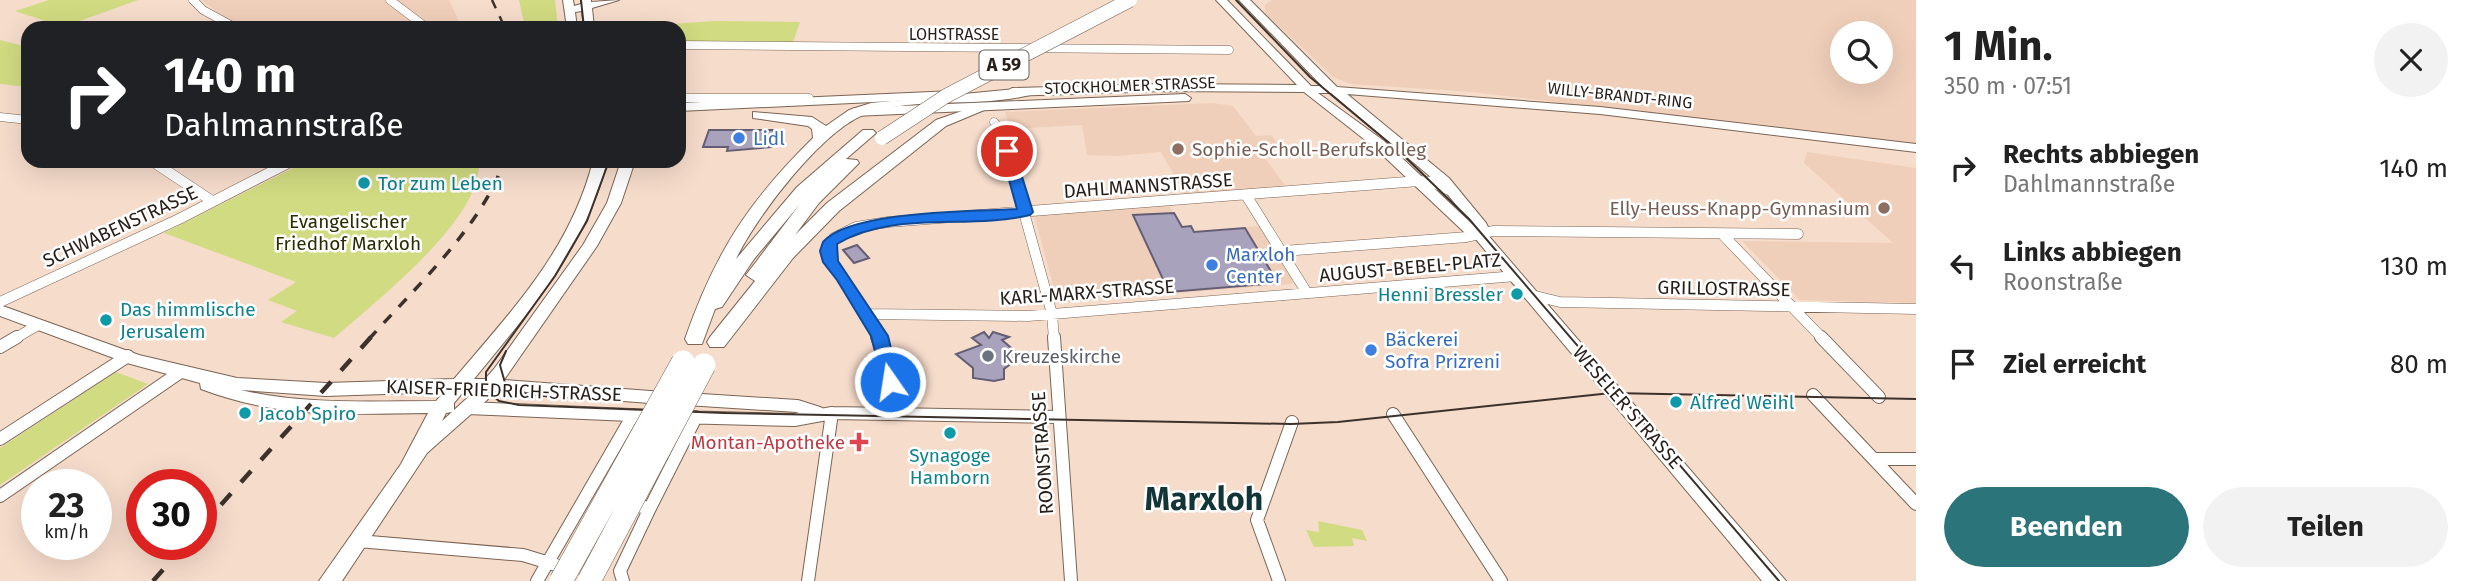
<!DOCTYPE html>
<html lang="de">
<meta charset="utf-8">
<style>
body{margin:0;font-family:"Fira Sans",sans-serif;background:#f2f2f2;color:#222;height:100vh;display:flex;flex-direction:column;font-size:26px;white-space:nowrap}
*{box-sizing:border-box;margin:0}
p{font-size:23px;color:#767676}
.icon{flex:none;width:38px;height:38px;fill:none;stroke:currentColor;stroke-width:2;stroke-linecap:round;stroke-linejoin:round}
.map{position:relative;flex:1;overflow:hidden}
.side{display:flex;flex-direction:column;background:#fff;width:560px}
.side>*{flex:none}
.top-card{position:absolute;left:21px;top:21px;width:665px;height:147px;border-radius:21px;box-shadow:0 7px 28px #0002;background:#202124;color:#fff;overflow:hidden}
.fabs{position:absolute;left:1830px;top:21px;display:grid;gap:14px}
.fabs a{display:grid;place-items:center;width:63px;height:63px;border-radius:50%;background:#fff;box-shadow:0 7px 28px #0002;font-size:35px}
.speed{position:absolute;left:21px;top:469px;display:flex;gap:14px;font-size:35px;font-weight:700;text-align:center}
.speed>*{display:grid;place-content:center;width:91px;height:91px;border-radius:50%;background:#fff;box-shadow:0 7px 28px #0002;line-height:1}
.speed small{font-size:18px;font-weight:400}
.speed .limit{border:10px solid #d22;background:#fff;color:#111}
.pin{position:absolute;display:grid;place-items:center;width:60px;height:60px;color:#fff;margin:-30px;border:4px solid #fff;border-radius:50%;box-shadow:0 2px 7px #0007}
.me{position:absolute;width:77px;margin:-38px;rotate:347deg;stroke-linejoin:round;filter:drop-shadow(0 0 5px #0008)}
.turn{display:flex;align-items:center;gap:24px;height:147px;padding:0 28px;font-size:32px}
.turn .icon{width:91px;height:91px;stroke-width:2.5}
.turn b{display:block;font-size:49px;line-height:60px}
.round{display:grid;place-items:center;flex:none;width:74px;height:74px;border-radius:37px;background:#f2f2f2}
.headline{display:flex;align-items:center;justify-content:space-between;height:119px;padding:0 28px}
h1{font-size:42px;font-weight:700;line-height:52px}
.action{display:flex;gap:14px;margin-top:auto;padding:14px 28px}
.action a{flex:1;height:80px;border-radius:42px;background:#2a747a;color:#fff;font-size:28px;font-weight:700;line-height:80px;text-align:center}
.action a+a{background:#f2f2f2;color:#222}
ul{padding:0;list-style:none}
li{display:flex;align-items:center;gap:21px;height:98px;padding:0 28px}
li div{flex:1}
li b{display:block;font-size:26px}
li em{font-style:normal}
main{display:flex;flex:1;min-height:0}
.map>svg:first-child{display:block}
.built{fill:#f0cfba;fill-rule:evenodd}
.green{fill:#d1db81}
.building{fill:#a9a2bc;stroke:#645e75;stroke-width:2}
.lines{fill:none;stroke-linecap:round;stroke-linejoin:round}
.street-far2-casing{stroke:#7b6455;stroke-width:9}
.street-far1-casing{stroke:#7b6455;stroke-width:11}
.street-casing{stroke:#7b6455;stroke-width:14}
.secondary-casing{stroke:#7b6455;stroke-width:2}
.highway-casing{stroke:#7b6455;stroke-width:2}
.street-far2{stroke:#fff;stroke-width:8}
.street-far1{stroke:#fff;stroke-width:10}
.street{stroke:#fff;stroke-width:12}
.secondary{fill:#fff;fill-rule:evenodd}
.highway{fill:#fff;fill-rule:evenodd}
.tram{stroke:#3d322b;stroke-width:2}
.rail-far2{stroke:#3d322b;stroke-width:2.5;stroke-dasharray:9 9;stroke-linecap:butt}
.rail-far1{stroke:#3d322b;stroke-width:3.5;stroke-dasharray:11 11;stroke-linecap:butt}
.rail{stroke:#3d322b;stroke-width:4.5;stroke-dasharray:15 15;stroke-linecap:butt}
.highway-bridge-far1-casing{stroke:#7b6455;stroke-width:15;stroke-linecap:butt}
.highway-bridge-casing{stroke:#7b6455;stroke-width:24;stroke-linecap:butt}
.highway-bridge-far1{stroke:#fff;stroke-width:14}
.highway-bridge{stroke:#fff;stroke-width:23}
.route{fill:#1a73e8;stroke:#114b97;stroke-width:2}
.shop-dot{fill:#3f7fe0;stroke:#fff;stroke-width:2.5}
.education-dot{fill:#8d6e63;stroke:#fff;stroke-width:2.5}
.culture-dot{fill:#0f9aa8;stroke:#fff;stroke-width:2.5}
.worship-dot{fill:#6b7280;stroke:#fff;stroke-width:2.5}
.health-dot{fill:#e0444e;stroke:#fff;stroke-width:2.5}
.labels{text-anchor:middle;stroke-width:5;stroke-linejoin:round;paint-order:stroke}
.far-street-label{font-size:16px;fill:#281f19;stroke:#fff}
.shield{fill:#fff;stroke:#68625e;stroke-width:2}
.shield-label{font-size:18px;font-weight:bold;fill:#281f19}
.shop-label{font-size:19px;fill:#366cbe;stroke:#fff;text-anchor:start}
.education-label{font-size:19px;fill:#785e54;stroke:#fff;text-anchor:start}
.culture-label{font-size:19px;fill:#0d838f;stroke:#fff;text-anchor:start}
.street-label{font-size:19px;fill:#281f19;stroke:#fff}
.park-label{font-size:19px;fill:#2a2e01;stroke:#fff}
.worship-label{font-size:19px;fill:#5b616d;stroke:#fff;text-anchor:start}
.health-label{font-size:19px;fill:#be3a42;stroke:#fff;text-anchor:end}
.near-district-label{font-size:32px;font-weight:bold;fill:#123537;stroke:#fff}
</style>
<main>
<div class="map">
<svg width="1916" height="581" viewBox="0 0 1916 581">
<rect width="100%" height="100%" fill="#f6dccb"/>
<!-- built -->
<path class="built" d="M201 0H449L462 28H246L234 24Z
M1272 0H1916V146L1473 92 1351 84 1333 77 1265 13V5ZM1843 33H1881V72H1843Z
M1213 103 1233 106 1256 136 1271 135 1281 148 1259 150 1287 188 1186 196 1161 152 1117 156 1087 155 1082 125 1011 129 1005 112Z
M1807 152 1916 168V303L1800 300 1742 241 1893 243 1804 163Z
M1169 205 1184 233 1260 226 1292 277V284L1058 303 1034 215Z"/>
<!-- green -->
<path class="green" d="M49 0H138L63 27 15 11Z
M519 0H555L558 28H525Z
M715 21 800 22 793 42 679 41V28H669L671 24Z
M0 40 28 47V87L0 84Z
M307 161H481C478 171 477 183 472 193 450 242 375 303 334 338L281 322 297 311 268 300 296 282 164 233Z
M116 372 148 384 0 485V448Z
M1318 521 1362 530 1367 541 1352 538 1354 546 1314 547 1306 530 1319 532Z"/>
<!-- building -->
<path class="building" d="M709 130H775L771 147 727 151 728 147H703Z
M1174 213 1182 227 1191 226 1194 232 1245 228 1278 283 1169 292 1133 215Z
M857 245 869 258 854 263 843 250Z
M984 332 989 338 993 332 1009 337 1002 340 1016 352 1007 356 1016 360 1004 369V379L994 381 973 378V368L956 354 981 345 972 338Z"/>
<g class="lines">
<defs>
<path id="street-far2" d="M193 0 203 10 236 28
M390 0 427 28
M679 45 1229 50
M679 98H809
M0 117 28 120
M994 122 1002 131 1007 149"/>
<path id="street-far1" d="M1006 147 1052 314 1054 339
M152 161 212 201
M1246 195 1307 293
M1723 235 1823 339
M1283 251 1467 237 1493 231 1798 234
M1531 295 1560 302 1916 309
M0 302 179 219 292 161
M868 314 1028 316 1516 276
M14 339 38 325
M878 339 861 306 828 256 834 238 856 227 888 222 1419 181 1432 182 1449 190"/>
<path id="street" d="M877 337 886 362 894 414
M1054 337 1071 581
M1821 337 1879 397
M0 347 17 337
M491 385 663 398
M1813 395 1916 504
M686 399 797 406 819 413
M467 408 654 416
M1393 414 1501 581
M677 417 794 420 832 413 1058 417
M0 439 128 356
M1874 459H1916
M0 496 179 373
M650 508 696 417
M358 541 523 555 569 569
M537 581 633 415
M623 581 620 571 650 508 630 505
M808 581 832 413
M1279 581 1257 520 1292 422"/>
<path id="secondary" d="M563 0H573L574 6 581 4V0H591V2L619 0 592 8 594 28H584L582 11 575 12 577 28H567Z
M1216 0H1227L1311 86H1322L1239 0H1250L1337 87 1600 107 1916 144V152L1600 114 1347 94 1449 178 1486 223 1489 229 1487 234 1786 581H1762L1474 237 1464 232 1374 147 1304 92 1161 91 1012 96 1006 92 1012 88 1161 84 1297 85ZM1318 93H1331L1439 184 1472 224 1384 141Z
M954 91 958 92V98L679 111V103Z
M1185 94 1191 98 1189 101 854 116 848 112 854 108Z
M593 161H607C586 247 529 312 474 379H485L494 369 583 245 607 203 621 161H635L621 203 597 246 506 377 487 400 427 453 342 581H319L401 464 428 413C345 414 280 419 201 389L200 383 127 363 0 316V305L139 355 237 378 326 383 454 379C512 310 570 251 593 161ZM241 390 326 396 444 392 436 401C370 401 305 405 241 390ZM464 391H475L454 410V403ZM452 412 442 421 446 413Z"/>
<path id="highway" d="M1025 88 1032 92 1030 95C978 108 922 97 871 112 825 125 756 217 736 259L797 187 863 130H873L876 133 846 159 857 160 859 163 819 203 795 235 827 203 936 120 982 104 989 108 946 126 839 211 793 258 724 347H710L707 342 710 337 755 281 746 275 800 204 754 259 722 307 715 309 702 344H688L685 339C715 253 748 202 813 138L812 129 808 126 753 118V112L812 117 826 126 849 110 871 103Z"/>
</defs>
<!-- street-far2 casing -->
<use href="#street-far2" class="street-far2-casing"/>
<!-- street-far1 casing -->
<use href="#street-far1" class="street-far1-casing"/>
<!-- street casing -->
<use href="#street" class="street-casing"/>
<!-- secondary casing -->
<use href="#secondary" class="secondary-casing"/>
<!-- highway casing -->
<use href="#highway" class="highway-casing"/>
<!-- street-far2 -->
<use href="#street-far2" class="street-far2"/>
<!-- street-far1 -->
<use href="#street-far1" class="street-far1"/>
<!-- street -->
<use href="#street" class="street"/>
<!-- secondary -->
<use href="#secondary" class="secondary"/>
<!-- highway -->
<use href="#highway" class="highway"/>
<!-- tram -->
<path class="tram" d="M581 0 584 28
M1236 0 1310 77 1400 152 1469 219 1779 581
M609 161 587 221 555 276 486 372V390L499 401 519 405 724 413 1291 424 1338 422 1611 393 1916 399
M506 351 500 365 505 383 525 393 551 397"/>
<!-- rail-far2 -->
<path class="rail-far2" d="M492 0 505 28"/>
<!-- rail-far1 -->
<path class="rail-far1" d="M369 339C414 289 483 225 504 161"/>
<!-- rail -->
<path class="rail" d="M201 527 371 337
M153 581 186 544"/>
<defs>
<path id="highway-bridge-far1" d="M882 138 946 96 1130 0"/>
<path id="highway-bridge" d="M561 581 683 362
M589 581 704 365"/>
</defs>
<!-- highway-bridge-far1 casing -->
<use href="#highway-bridge-far1" class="highway-bridge-far1-casing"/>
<!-- highway-bridge casing -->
<use href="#highway-bridge" class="highway-bridge-casing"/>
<!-- highway-bridge-far1 -->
<use href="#highway-bridge-far1" class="highway-bridge-far1"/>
<!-- highway-bridge -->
<use href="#highway-bridge" class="highway-bridge"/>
</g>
<!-- route -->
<path class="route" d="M1007 147 1014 151 1033 212 1030 215C968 230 893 210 837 244L838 261 888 336 899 382 897 386H884L871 336 837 280 823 262 820 251 823 242C851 210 973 212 1017 209L1001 151Z"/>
<!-- markers -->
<g class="shop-dot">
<circle cx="739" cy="138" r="7"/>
<circle cx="1212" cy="265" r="7"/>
<circle cx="1371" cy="350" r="7"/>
</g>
<g class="education-dot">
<circle cx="1178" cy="149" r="7"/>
<circle cx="1884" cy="208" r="7"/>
</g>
<g class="culture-dot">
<circle cx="364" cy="183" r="7"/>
<circle cx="1517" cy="294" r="7"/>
<circle cx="106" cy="320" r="7"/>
<circle cx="1676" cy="402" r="7"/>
<circle cx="245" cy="413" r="7"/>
<circle cx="950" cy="433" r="7"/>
</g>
<circle class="worship-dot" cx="988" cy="356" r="7"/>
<path class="health-dot" d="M855.5 431.5h7v7h7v7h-7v7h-7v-7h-7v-7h7z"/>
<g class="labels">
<!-- far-street labels -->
<g class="far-street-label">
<text x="954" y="40">LOHSTRASSE</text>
<text transform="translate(1130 85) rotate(-2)" y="6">STOCKHOLMER STRASSE</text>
<text transform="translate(1620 95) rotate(6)" y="6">WILLY-BRANDT-RING</text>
</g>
<!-- shield labels -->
<rect class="shield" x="979.5" y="50.5" width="49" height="29" rx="5"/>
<g class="shield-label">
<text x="1004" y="71">A 59</text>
</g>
<!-- shop labels -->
<g class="shop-label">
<text x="753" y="145">Lidl</text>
<text x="1226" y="261">Marxloh<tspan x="1226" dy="22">Center</tspan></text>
<text x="1385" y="346">Bäckerei<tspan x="1385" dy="22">Sofra Prizreni</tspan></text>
</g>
<!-- education labels -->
<g class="education-label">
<text x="1192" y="156">Sophie-Scholl-Berufskolleg</text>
<text x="1870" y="215" text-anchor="end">Elly-Heuss-Knapp-Gymnasium</text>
</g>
<!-- culture labels -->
<g class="culture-label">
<text x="378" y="190">Tor zum Leben</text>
<text x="1503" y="301" text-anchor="end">Henni Bressler</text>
<text x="120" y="316">Das himmlische<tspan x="120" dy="22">Jerusalem</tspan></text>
<text x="1690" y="409">Alfred Weihl</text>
<text x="259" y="420">Jacob Spiro</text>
<text x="950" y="462" text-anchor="middle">Synagoge<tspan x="950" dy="22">Hamborn</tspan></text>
</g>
<!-- street labels -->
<g class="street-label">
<text transform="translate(1148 185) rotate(-4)" y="7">DAHLMANNSTRASSE</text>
<text transform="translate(120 226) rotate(-25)" y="7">SCHWABENSTRASSE</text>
<text transform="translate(1410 267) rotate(-5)" y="7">AUGUST-BEBEL-PLATZ</text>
<text transform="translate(1724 288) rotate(1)" y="7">GRILLOSTRASSE</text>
<text transform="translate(1087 292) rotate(-4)" y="7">KARL-MARX-STRASSE</text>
<text transform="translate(504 390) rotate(2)" y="7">KAISER-FRIEDRICH-STRASSE</text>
<text transform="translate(1628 407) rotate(49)" y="7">WESELER STRASSE</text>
<text transform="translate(1042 453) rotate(-94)" y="7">ROONSTRASSE</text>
</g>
<!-- park labels -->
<g class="park-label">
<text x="348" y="228">Evangelischer<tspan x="348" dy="22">Friedhof Marxloh</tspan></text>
</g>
<!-- worship labels -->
<g class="worship-label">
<text x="1002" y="363">Kreuzeskirche</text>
</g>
<!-- health labels -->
<g class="health-label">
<text x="845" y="449">Montan-Apotheke</text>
</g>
<!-- near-district labels -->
<g class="near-district-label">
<text x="1204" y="510">Marxloh</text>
</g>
</g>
</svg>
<div class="fabs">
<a><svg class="icon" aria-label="search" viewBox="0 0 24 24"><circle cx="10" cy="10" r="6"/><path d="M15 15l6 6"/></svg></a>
</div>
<div class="speed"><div>23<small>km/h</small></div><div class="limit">30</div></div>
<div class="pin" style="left:1007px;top:151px;background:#d93025"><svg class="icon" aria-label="arrive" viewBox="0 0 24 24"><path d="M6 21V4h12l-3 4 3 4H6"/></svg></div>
<svg class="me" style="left:890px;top:382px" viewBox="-20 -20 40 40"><circle r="17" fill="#1a73e8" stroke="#fff" stroke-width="3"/><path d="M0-11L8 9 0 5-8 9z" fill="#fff"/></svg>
<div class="top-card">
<div class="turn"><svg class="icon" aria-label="right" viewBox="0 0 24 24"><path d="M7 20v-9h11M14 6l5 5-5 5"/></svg><div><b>140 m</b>Dahlmannstraße</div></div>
</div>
</div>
<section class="side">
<div class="headline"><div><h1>1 Min.</h1><p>350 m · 07:51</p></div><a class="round"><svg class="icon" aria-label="close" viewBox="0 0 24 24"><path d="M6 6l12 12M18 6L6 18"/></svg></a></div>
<ul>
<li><svg class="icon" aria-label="right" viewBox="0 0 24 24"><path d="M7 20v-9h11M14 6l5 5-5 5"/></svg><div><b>Rechts abbiegen</b><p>Dahlmannstraße</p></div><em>140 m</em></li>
<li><svg class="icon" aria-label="left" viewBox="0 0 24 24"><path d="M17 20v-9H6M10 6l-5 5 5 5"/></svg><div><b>Links abbiegen</b><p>Roonstraße</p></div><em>130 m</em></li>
<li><svg class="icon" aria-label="arrive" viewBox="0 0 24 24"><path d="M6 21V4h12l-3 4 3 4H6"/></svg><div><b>Ziel erreicht</b></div><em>80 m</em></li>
</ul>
<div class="action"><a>Beenden</a><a>Teilen</a></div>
</section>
</main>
